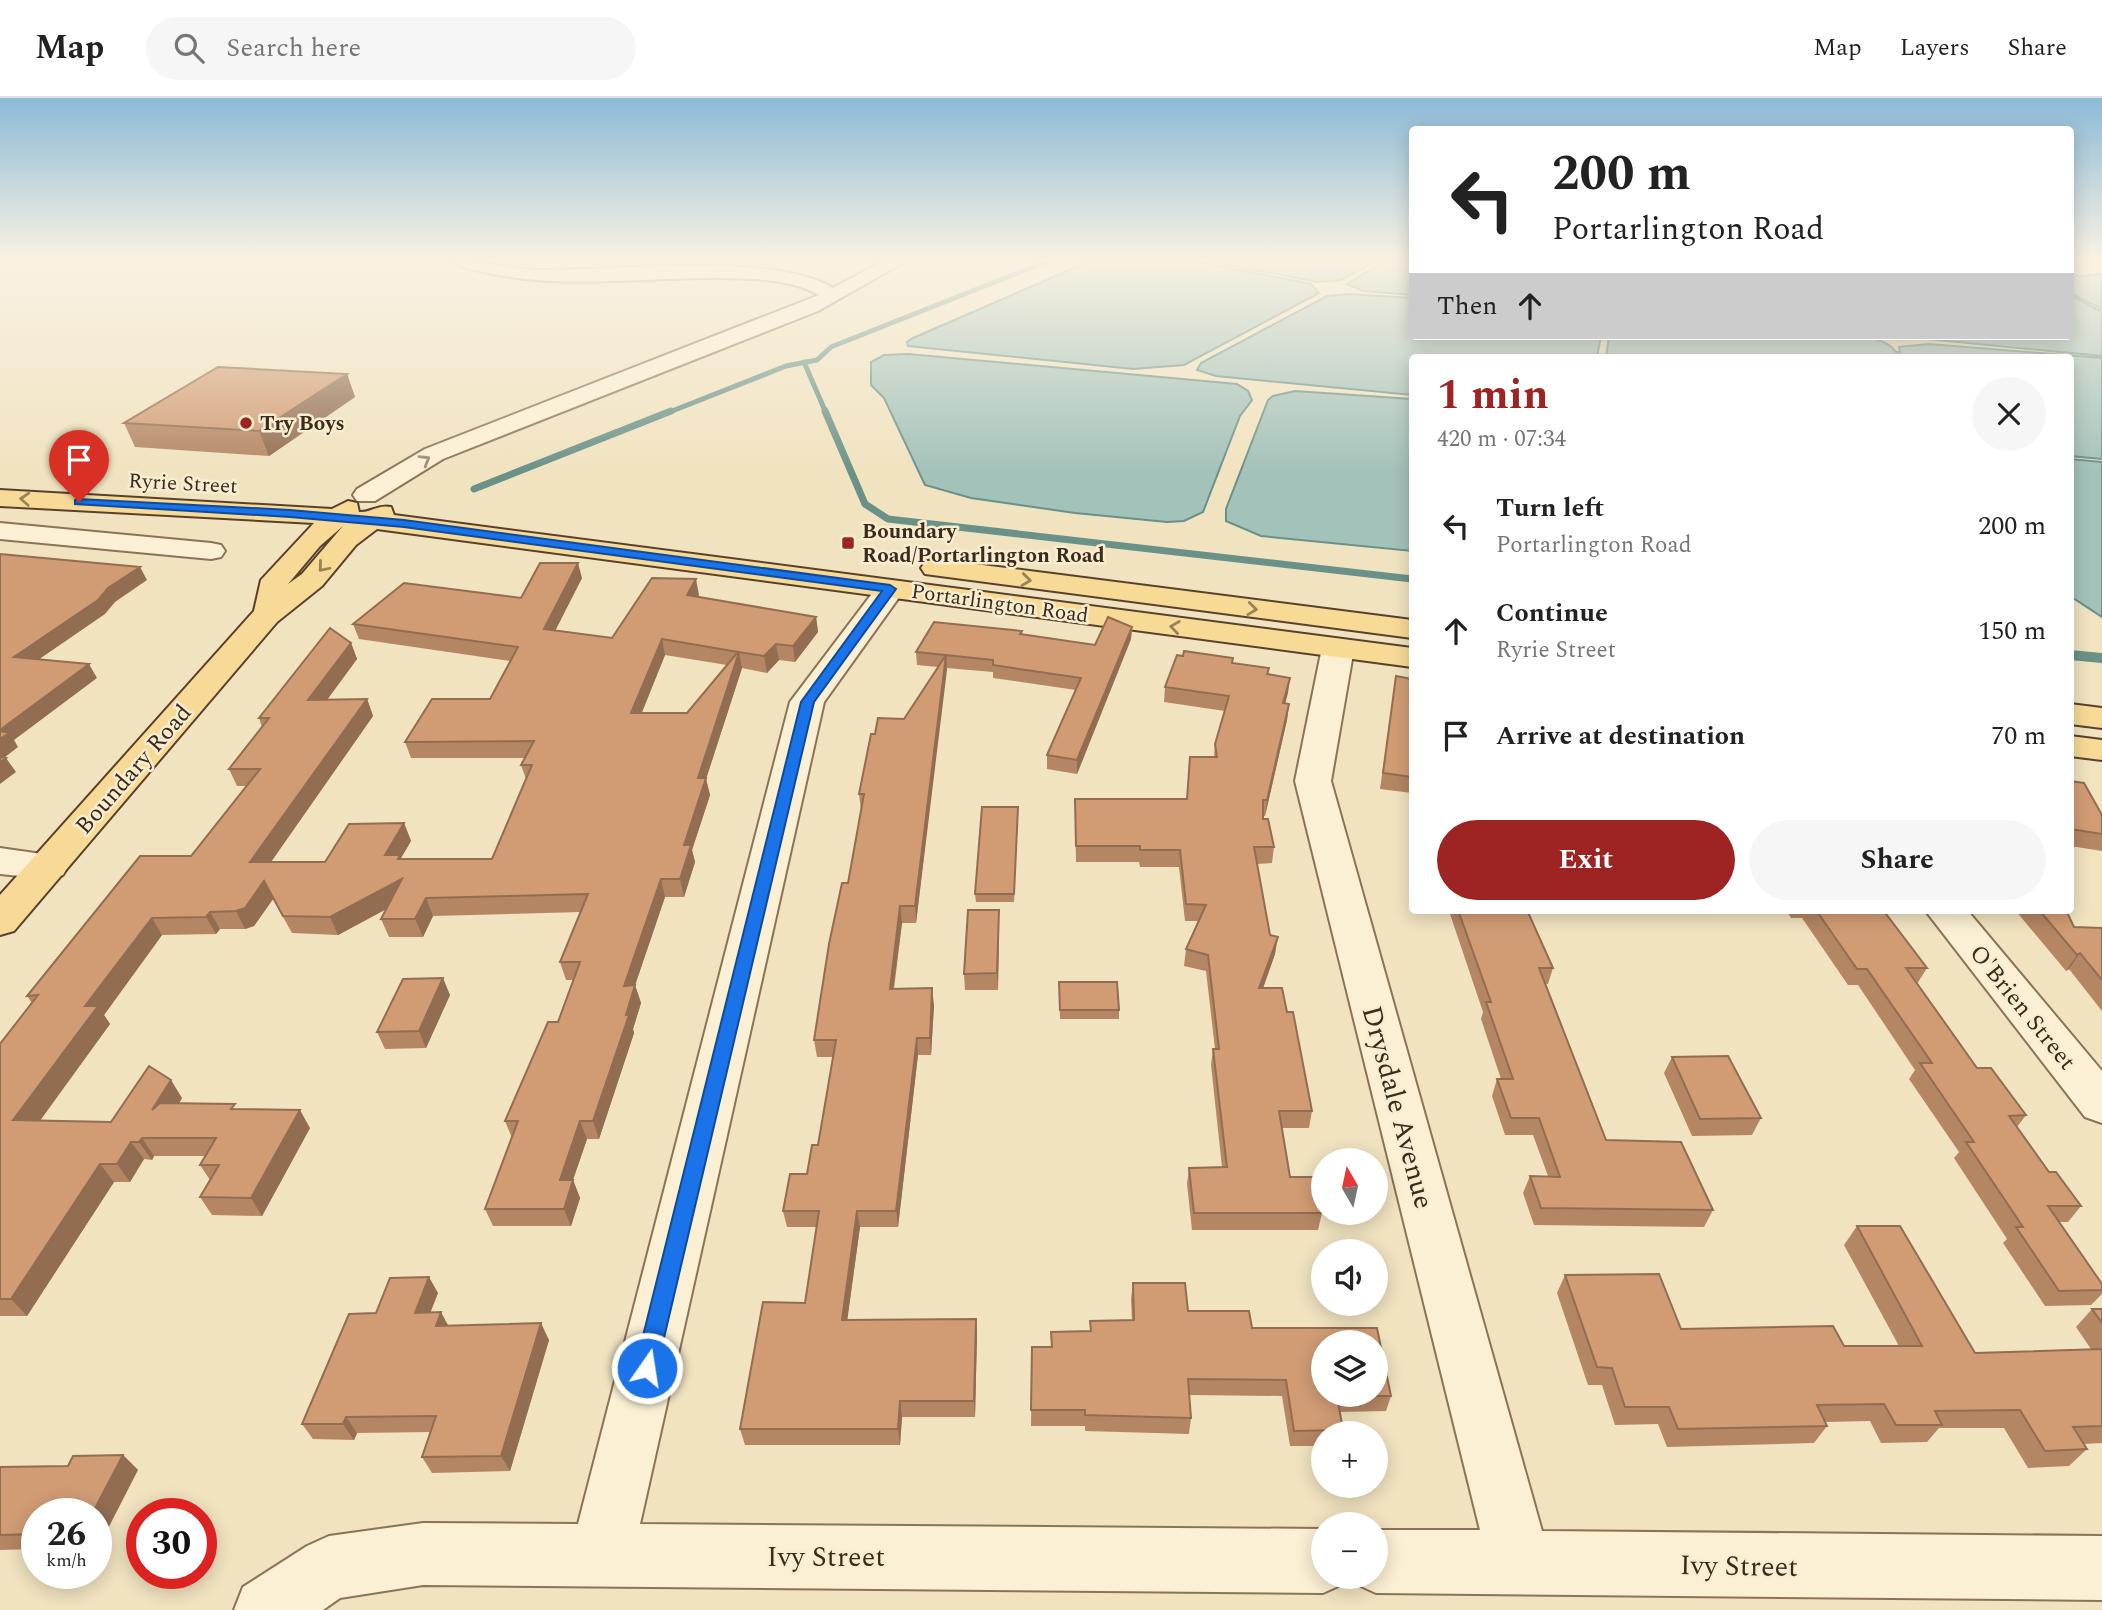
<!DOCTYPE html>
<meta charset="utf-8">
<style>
body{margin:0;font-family:Spectral,serif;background:#f6f6f6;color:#222;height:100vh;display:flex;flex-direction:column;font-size:26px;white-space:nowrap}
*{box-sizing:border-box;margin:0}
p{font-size:23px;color:#767676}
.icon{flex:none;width:38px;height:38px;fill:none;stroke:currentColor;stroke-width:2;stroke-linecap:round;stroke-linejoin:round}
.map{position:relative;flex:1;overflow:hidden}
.side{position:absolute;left:1409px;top:256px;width:665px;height:560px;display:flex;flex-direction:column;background:#fff;border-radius:7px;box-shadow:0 4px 18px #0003}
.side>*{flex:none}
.guide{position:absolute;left:1409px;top:28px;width:665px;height:214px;border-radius:7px;box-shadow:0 4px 18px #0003;background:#fff;color:#222;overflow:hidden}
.needle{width:46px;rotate:351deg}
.buttons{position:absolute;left:1311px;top:1050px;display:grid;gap:14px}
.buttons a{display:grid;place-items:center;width:77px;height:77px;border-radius:50%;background:#fff;box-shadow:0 4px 18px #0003;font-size:35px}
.speed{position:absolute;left:21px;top:1400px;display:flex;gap:14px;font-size:35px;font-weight:700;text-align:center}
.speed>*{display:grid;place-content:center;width:91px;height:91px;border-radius:50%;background:#fff;box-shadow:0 4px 18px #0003;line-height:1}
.speed small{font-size:18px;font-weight:400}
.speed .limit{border:10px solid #d22;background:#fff;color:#111}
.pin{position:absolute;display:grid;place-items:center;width:60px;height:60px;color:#fff;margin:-72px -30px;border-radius:50% 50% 50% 0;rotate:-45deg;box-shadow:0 0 7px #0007}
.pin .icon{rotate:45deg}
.me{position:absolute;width:77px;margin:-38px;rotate:13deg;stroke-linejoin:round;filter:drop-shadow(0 0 5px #0008)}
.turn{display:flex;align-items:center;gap:24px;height:147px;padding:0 28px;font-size:32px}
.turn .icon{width:91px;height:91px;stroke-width:2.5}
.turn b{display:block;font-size:49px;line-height:60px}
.then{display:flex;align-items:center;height:66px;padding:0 28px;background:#0003;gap:14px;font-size:26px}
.round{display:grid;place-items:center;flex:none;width:74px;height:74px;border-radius:37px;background:#f6f6f6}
.overview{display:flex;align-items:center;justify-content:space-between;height:119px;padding:0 28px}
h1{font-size:42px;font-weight:700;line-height:52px;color:#9e2423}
.cta{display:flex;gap:14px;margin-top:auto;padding:14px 28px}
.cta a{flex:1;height:80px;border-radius:42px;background:#9e2423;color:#fff;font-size:28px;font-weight:700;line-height:80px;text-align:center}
.cta a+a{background:#f6f6f6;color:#222}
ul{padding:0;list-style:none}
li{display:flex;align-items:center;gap:21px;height:105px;padding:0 28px}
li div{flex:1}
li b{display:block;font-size:26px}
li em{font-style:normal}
header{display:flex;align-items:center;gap:42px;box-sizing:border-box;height:98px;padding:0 35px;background:#fff;border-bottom:2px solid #e0e0e0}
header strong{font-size:33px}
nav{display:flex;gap:38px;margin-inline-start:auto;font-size:24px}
.search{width:490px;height:63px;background:#f6f6f6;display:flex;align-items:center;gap:18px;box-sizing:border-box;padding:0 24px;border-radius:38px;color:#767676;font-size:26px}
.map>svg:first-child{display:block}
.water{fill:#a3c2ba;stroke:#6a9188;stroke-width:2}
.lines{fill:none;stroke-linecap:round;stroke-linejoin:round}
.stream-far2{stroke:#6a9188;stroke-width:5}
.stream-far1{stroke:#6a9188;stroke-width:7}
.stream{stroke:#6a9188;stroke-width:10}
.minor-casing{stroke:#8b7357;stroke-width:4}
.major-casing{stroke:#58412c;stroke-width:4}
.minor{fill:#fbf0d4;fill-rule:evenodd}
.major{fill:#f7da95;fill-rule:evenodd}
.wall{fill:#b48664;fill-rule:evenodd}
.shaded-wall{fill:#926d51}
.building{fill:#d19c74;stroke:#926d51;stroke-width:2;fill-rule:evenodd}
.oneway{stroke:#9a8e78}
.oneway2{stroke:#988258}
.route{fill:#1a73e8;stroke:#114b97;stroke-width:2}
.poi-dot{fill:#9e2423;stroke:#f8edd0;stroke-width:2.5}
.labels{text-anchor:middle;stroke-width:5;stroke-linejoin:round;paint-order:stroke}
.far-poi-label{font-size:21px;font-weight:bold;fill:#3a2b1c;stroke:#f8edd0;text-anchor:start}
.far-street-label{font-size:21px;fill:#3a2b1c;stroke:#f8edd0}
.street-label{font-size:24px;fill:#3a2b1c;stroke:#f8edd0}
.near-street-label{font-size:28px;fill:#3a2b1c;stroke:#f8edd0}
</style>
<header>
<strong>Map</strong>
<div class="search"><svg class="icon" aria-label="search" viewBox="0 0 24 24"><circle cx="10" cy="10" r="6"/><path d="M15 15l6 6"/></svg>Search here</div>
<nav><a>Map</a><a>Layers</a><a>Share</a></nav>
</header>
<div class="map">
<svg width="2102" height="1512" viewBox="0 0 2102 1512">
<rect width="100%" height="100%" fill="#f1e3c0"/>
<!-- water -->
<path class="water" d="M1090 163H1194L1311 186 1319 195 1184 267 1133 271 908 248 907 244 913 240Z
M1210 163H1377L1341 182 1317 184Z
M1384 163H1412V197L1363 193 1347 186Z
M2102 176V211L2070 195V179Z
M1349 196 1412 200V238H1601L1597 259H1412V297L1216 278 1197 272 1201 265 1327 198Z
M2070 197 2102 214V258L1896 238H2070Z
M1609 238H1844C1861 240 1885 238 1896 254H1900L1899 249 1929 246 2102 260V361L2070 358V259H1606Z
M908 256 1237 286 1248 293 1252 302 1240 318 1203 414 1184 423 1167 424 1075 415 971 400 925 387 884 300 871 287V264L884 257Z
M1295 293 1412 301V453L1261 438 1226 423V411L1268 302 1273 298Z
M2070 361 2102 364V519L2070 498Z"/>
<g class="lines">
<!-- stream-far2 -->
<path class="stream-far2" d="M804 264 826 315
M667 315 786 268 817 262 831 249 1048 163"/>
<!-- stream-far1 -->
<path class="stream-far1" d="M825 313 865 406 888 421 1412 481
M474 391 671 313"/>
<!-- stream -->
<path class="stream" d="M2070 557 2102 560"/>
<defs>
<path id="minor" d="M454 163C483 163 511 171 540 172 615 173 770 153 833 190L883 163H906L818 213 443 361 375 403H357L353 397 357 391 425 351 819 197C790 180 752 181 719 180 642 179 560 192 484 174 474 172 461 170 454 163Z
M0 425 211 445 221 447 225 453 221 459 211 461 0 441Z
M890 482 900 485 905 491 824 604 640 1426 1323 1431V1479H1348L1345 1485 1323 1495 423 1487 340 1500 323 1512H234L243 1489 307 1448 329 1438 423 1425 578 1426 790 604 880 485Z
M1338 541 1349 543 1354 550 1331 683 1542 1433 2102 1438V1502L1376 1495 1354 1485 1351 1479H1376V1432H1480L1295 683 1322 550 1327 543Z
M0 750 63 759 68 768 63 777 49 781 0 776Z
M1925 812H1967L2102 973V1025L2085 1019Z"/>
<path id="major" d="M0 392 332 411 348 403 357 405 359 414C371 415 378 406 391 409L394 417 1412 550V569L377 431 356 447 322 488 277 524 14 833 0 837V797L254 513 261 482 314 425 0 408ZM343 428 302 476 288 486 320 448Z
M935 461 1412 522V540L925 476 921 470 925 464Z
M2070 606 2102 610V630L2070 626Z
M2070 638 2102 642V662L2070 658Z"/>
</defs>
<!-- minor casing -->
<use href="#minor" class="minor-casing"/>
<!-- major casing -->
<use href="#major" class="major-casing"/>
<!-- minor -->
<use href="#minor" class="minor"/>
<!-- major -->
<use href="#major" class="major"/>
</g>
<!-- wall -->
<path class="wall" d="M347 276 355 299 269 358 135 349 124 325Z
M582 480 555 532 612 540 699 497 698 499 816 519 818 534 795 564 779 562 767 575 742 570 706 681 710 697 692 752 695 764 684 799H665L635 887 641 905 633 931 634 935 599 1041H587L573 1082 580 1100 571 1128H493L485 1111 512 1040 505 1023 558 924 574 882H566L560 864 581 814 433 818 423 839H389L381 821 386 811 338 837 292 835 273 801 254 828 245 831H220L216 836 162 837 104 917 110 926 40 1023 111 1024 182 1000 179 1006 238 1011 310 1030 262 1118 212 1117 200 1099 210 1082 200 1067 206 1058H154L152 1062 144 1061 130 1084H114L27 1218H0V946L32 905 27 898 191 758 246 688H237L229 671 262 629 259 620 351 545 357 561 327 602 367 601 373 618 271 764H325L404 725 411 743 401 760 402 761H492L526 681 521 667 525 660H411L405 644 490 601 510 563 359 541 353 526 521 500ZM665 557 727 567 687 615H641Z
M1132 529 1131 541 1077 676 1047 671V657L1076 592 993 580V574L946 570 916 825H902L894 891 934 907 931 957H918L898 1129H860L847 1222 976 1221 977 1237 975 1319H902L900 1347H745L740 1331 805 1205 817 1129H787L783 1113 807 1076 818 1047 833 959H817L814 942 848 785 861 712 859 696 875 636 904 621 938 569 917 567 916 554 1022 536 1095 547Z
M1233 565 1269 570 1268 577 1290 580 1285 606H1289L1287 622 1265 718H1263V721L1274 749 1272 765 1257 766 1270 837 1275 856 1263 890 1287 914 1312 1013 1309 1030H1282L1290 1079 1322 1115 1318 1132H1192L1187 1086 1189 1070 1222 1069 1211 967 1213 951H1215L1206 873 1184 868 1186 851 1198 823H1185L1179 769H1140L1139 764H1076L1075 701H1187L1214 659 1215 646 1225 613 1164 604 1165 589Z
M1396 578 1412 581V695L1380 691Z
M2070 683 2102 717V753L2070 748Z
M1018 717 1014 804H976L975 796Z
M999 812 998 892H965L964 876Z
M1444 812H1527L1553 870 1548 886H1546L1606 1042 1713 1112 1704 1129 1534 1127 1523 1095 1530 1078H1548L1533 1037H1505L1492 998 1497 981H1501L1481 921 1483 914 1450 816H1446Z
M1786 812H1883L1927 870 1917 886 1977 970 2026 1017 2017 1029 2049 1074 2081 1108 2068 1124H2058L2102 1186V1196L2091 1207 2045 1208 2003 1145 2007 1141 1954 1060 1959 1054 1909 981 1915 972 1858 887H1848L1802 820H1791Z
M2015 812H2066L2074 829 2102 830V913L2069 871 2066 873Z
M1059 884 1119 912V921H1060Z
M450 897 426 950 385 951 377 934Z
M1672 959 1761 1020 1752 1037 1692 1038 1664 975Z
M1857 1128 1975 1255 2091 1251 2076 1229 2092 1211H2102V1345L2084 1346 2087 1351 2069 1368 2028 1370 2004 1330H1939L1927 1344 1881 1345 1870 1323 1825 1324 1827 1328 1814 1345 1667 1349 1658 1326 1615 1327 1602 1287H1588L1557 1195 1565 1177 1681 1231 1844 1248H1899L1844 1147Z
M1133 1185 1188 1213 1252 1230 1391 1298 1386 1313 1340 1314 1343 1332 1342 1335H1323V1348H1290L1282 1298 1189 1297 1191 1320 1189 1336 1085 1333V1328H1031L1032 1249H1051L1090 1233V1223H1132L1131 1201Z
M438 1195 430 1214 448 1227 549 1242 510 1373 432 1375 422 1359 431 1334 357 1335 354 1342 313 1341 302 1326 376 1215Z
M123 1357 138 1372 37 1416V1451L0 1452V1369L68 1368Z"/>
<!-- shaded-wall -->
<path class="shaded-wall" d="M347 276 355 299 269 358 259 333Z
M578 465 582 480 548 547 544 531Z
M140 469 147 482 115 504 105 516 22 573 14 559 108 490Z
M696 481 699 497 690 513 687 497Z
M816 519 818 534 795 564 793 548Z
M1132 529 1131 541 1077 676V662Z
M662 541 665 557 635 632 631 615Z
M351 545 357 561 315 618 308 602Z
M776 546 779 562 767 575 764 558Z
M739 554 742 570 706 681 710 697 692 752 695 764 684 799 680 781 684 747 698 680Z
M946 557 947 572 916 825 915 808Z
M89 566 97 580 14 642 18 649 0 663V632Z
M1290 580 1288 595 1281 621 1283 605Z
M367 601 373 618 259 781 250 764Z
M1289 606 1287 622 1265 718 1267 702Z
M6 660 16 674 0 686V664Z
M404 725 411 743 401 760 407 774 385 757Z
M402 781 409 799 338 837 330 819Z
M661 781 665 799 629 905 624 888Z
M264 783 273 801 254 828 245 831 236 813Z
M426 800 433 818 423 839 415 821Z
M900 808 902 825 891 908 890 891Z
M999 812V829L998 892 997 875Z
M210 814 220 831 216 836 206 819Z
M152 820 162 837 104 917 110 926 27 1040 13 1022 85 908Z
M1278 839 1275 856 1257 907 1259 890Z
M2080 855 2069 871 2066 873 2077 857Z
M443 880 450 897 426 950 419 933Z
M635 887 641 905 633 931 634 935 599 1041 593 1023Z
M932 890 934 907 931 957 930 940Z
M917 940 918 957 898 1129 896 1113Z
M171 982 182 1000 164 1029 152 1012Z
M300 1012 310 1030 262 1118 251 1100Z
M580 1023 587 1041 567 1099 560 1082Z
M142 1040 154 1058 152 1062 139 1044Z
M131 1044 144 1061 130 1084 117 1066Z
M100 1066 114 1084 27 1218 11 1201Z
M573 1082 580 1100 571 1128 564 1111Z
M857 1113 860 1129 845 1239 842 1222Z
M429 1179 438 1195 424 1231 415 1215Z
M441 1214 450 1231 436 1228Z
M976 1221 977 1237 975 1319 974 1303Z
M541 1225 549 1242 510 1373 501 1358Z
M900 1303 902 1319 900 1347 898 1331Z
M346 1319 357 1335 354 1342 343 1326Z
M123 1357 138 1372 96 1454V1416H92Z"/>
<!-- building -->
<path class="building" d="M218 269 347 276 259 333 124 325Z
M0 456 140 469 108 490 98 502 14 559 89 566 0 632Z
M540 465H578L544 531 612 540 652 480 696 481 687 497 816 519 793 548 776 546 764 558 739 554 698 680H706L684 747H691L680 781H661L624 888 635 887 626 917H629L593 1023H580L560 1082H573L564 1111H485L518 1023H505L548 924H558L580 864H560L588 796 426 800 415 821H381L402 781 330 819 283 818 264 783 245 810 236 813 210 814 206 819 152 820 85 908H98L13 1022 111 1024 149 968 171 982 152 1012 160 1005 235 1006 231 1011 300 1012 251 1100 200 1099 219 1067H200L216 1040H142L139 1044H131L117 1066H100L11 1201H0V946L38 897 27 898 140 758H191L260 671H229L269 620H259L330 530 351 545 308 602 367 601 250 764H325L349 726 404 725 385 757H400L398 761H492L532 667H521L534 643 405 644 432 601H490L518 549 353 526 404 485 521 500ZM662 541 738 554 687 615H631Z
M1108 519 1132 529 1077 662 1047 657 1081 580 993 567V562L916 554 934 524 1022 533 1020 536 1095 547Z
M1184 553 1233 560 1232 565 1269 570 1267 576 1290 580 1283 605 1289 606 1267 702H1263V721H1268L1274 749H1254L1270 837 1278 839 1259 890H1282L1287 914H1293L1312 1013H1279L1290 1079H1315L1322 1115H1194L1189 1070 1227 1069 1213 951H1219L1208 857 1186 851 1206 807 1186 806 1180 752H1140V748H1076L1075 701H1187L1190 659H1217L1215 646 1229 598 1165 589 1177 557 1183 558Z
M946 557 915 808H900L890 891 932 890 930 940H917L896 1113H857L842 1222 976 1221 974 1303H900L898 1331H740L763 1204 805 1205 819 1113H783L790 1076H807L812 1047H818L836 942H814L829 846 842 785H848L864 696H859L871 636H875L878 620 904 621Z
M1396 578 1412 581V679L1383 675Z
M0 633 9 635 0 641Z
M0 659 6 660 0 664Z
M2070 683 2084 685 2102 717V736L2070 731Z
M982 709H1018L1014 796H975Z
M968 812H999L997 875 964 876Z
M1458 812H1527L1553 870H1539L1606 1042 1681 1044 1713 1112 1541 1110 1530 1078 1560 1079 1539 1020H1511L1497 981H1513L1486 904H1491Z
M1816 812H1883L1927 870H1906L1977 970H1991L2026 1017 2009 1018 2049 1074H2056L2081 1108H2048L2102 1186V1192L2059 1193 2016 1129H2023L1966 1044H1974L1920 965H1932L1867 871H1857Z
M2039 812H2066L2074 829 2102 830V882L2080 855 2077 857Z
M443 880 419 933 377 934 403 881Z
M1059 884H1117L1119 912H1060Z
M1728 958 1761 1020 1700 1021 1672 959Z
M1857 1128H1900L1975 1255 2102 1251V1328L2073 1329 2087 1351 2045 1353 2020 1312 1935 1313 1942 1327H1896L1884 1306 1817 1307 1827 1328 1678 1331 1669 1309H1625L1612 1270 1597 1269 1565 1177 1659 1176 1681 1231 1833 1228 1844 1248H1922Z
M429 1179 415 1215 441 1214 436 1228 541 1225 501 1358 422 1359 436 1318 346 1319 343 1326H302L349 1216 376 1215 390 1180Z
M1133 1185H1185L1188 1213H1249L1252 1230H1377L1391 1298H1337L1343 1332 1294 1333 1286 1282 1188 1281 1191 1320 1085 1317V1312H1031L1032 1249H1052L1051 1234 1091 1233 1090 1223 1134 1222ZM1323 1244H1376V1297H1323Z
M2092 1211H2102V1225Z
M123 1357 92 1416H37V1436L0 1437V1369L68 1368 73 1358Z"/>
<!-- one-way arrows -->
<defs><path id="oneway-chevron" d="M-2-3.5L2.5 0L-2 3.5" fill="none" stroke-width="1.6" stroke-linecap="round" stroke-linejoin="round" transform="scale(1.75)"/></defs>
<use class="oneway" href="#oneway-chevron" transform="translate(425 362) rotate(-31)"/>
<g class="oneway2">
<use href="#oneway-chevron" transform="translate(25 401) rotate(-177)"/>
<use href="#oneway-chevron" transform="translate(323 469) rotate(130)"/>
<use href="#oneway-chevron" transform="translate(1026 482) rotate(7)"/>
<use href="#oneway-chevron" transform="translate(1252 511) rotate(7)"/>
<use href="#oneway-chevron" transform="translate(1175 529) rotate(-172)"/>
</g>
<!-- sky -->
<linearGradient id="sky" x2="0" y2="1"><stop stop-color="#8cbad6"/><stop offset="0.43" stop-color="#f9f2e3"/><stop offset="1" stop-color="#f9f2e3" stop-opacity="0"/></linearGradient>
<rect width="2102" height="375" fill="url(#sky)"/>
<!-- route -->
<path class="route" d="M79 401 290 412 404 422 890 487 896 491 814 604 655 1278 647 1281 639 1278 635 1270 801 604 882 493 404 429 290 419 75 406V402Z"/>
<!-- markers -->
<g class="poi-dot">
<circle cx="246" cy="325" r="7"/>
<rect x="841" y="438" width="14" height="14" rx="3.5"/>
</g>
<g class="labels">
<!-- far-poi labels -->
<g class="far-poi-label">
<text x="260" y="332">Try Boys</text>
<text x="862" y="440">Boundary<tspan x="862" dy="24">Road/Portarlington Road</tspan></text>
</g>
<!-- far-street labels -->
<g class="far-street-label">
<text transform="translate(183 385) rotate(3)" y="7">Ryrie Street</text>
<text transform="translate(1000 505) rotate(8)" y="7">Portarlington Road</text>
</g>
<!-- street labels -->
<g class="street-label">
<text transform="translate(133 671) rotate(-49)" y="8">Boundary Road</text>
<text transform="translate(2023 909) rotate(51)" y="8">O'Brien Street</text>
</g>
<!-- near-street labels -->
<g class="near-street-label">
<text transform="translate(1399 1009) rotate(75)" y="10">Drysdale Avenue</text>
<text x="826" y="1468">Ivy Street</text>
<text transform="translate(1739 1467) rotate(1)" y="10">Ivy Street</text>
</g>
</g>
</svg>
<div class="buttons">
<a><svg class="needle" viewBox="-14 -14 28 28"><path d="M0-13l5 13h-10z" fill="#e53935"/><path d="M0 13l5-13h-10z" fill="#767676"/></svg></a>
<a><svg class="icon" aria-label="sound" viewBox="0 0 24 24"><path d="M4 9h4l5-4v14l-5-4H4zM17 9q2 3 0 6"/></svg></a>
<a><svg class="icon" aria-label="layers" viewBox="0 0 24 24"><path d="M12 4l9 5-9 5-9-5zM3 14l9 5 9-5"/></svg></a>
<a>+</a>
<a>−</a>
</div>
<div class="speed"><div>26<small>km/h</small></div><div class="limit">30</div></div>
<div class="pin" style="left:79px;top:404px;background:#d93025"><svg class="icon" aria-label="arrive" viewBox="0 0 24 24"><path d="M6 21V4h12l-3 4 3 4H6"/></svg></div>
<svg class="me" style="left:647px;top:1270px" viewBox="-20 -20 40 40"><circle r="17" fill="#1a73e8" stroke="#fff" stroke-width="3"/><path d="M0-11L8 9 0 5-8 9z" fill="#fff"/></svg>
<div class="guide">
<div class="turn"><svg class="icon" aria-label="left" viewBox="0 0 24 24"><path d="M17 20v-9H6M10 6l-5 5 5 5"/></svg><div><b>200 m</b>Portarlington Road</div></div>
<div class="then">Then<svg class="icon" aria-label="ahead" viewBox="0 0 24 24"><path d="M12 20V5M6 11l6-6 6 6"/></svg></div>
</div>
<section class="side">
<div class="overview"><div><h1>1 min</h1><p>420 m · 07:34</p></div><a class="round"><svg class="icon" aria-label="close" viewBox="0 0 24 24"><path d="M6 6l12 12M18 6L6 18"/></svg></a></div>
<ul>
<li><svg class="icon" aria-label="left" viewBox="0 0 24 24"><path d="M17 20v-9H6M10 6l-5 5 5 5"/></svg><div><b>Turn left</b><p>Portarlington Road</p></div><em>200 m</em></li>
<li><svg class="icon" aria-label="ahead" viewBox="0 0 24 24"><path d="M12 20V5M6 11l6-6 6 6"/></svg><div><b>Continue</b><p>Ryrie Street</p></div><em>150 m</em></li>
<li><svg class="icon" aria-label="arrive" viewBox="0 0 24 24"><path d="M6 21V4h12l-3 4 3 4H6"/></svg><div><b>Arrive at destination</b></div><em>70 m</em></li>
</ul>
<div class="cta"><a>Exit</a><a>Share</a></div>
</section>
</div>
